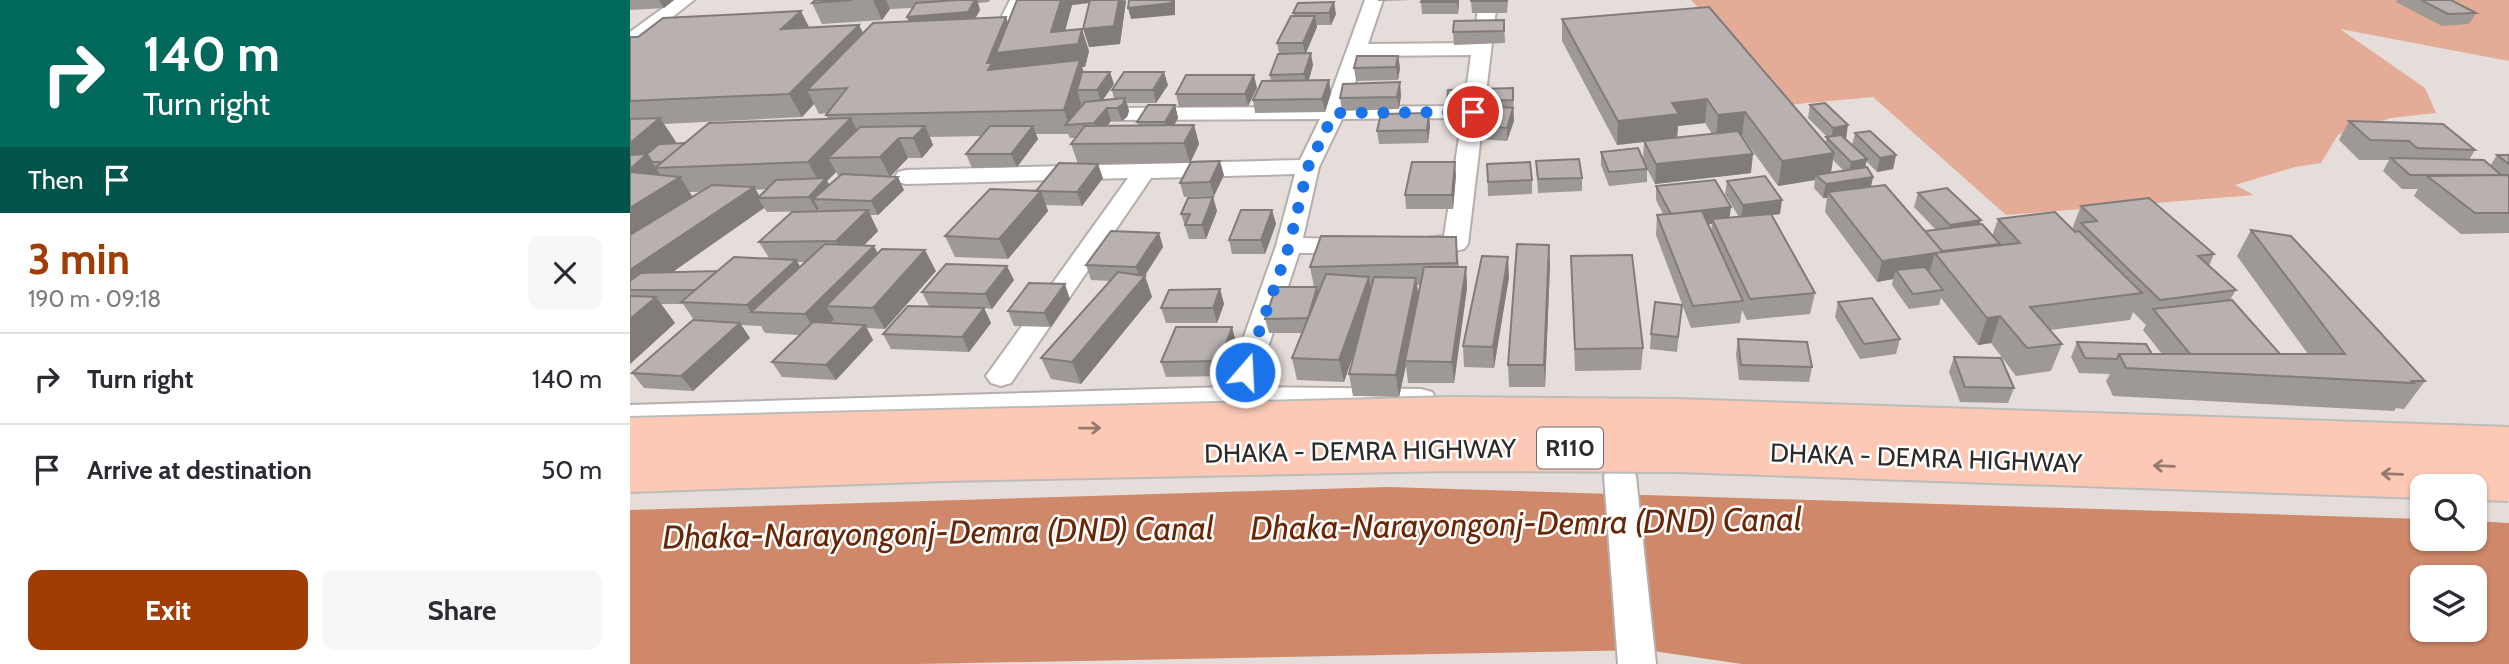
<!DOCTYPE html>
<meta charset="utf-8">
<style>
body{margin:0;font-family:Cabin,sans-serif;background:#f7f7f7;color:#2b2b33;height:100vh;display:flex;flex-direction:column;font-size:26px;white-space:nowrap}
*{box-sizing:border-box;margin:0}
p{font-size:23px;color:#7c7c81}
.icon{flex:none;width:38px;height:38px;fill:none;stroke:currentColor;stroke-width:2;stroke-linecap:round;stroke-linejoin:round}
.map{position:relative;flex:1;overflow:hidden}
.panel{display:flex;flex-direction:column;background:#fff;width:630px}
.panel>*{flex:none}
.guide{background:#00695c;color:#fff;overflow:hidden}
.buttons{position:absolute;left:1780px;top:474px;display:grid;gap:14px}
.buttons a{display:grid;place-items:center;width:77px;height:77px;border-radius:14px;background:#fff;box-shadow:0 2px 5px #0004;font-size:35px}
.pin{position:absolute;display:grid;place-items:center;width:60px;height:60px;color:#fff;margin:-30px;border:4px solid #fff;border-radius:50%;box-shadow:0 2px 7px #0007}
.me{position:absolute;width:77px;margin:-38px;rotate:19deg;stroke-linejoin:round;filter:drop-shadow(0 0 5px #0008)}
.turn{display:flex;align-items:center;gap:24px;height:147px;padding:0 28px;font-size:32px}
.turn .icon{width:91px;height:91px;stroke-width:2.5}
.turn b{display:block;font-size:49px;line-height:60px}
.then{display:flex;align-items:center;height:66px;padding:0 28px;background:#0003;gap:14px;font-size:26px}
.round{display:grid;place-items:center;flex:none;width:74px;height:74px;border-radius:14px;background:#f7f7f7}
.head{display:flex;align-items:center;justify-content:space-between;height:119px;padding:0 28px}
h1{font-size:42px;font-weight:700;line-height:52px;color:#a03d05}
.button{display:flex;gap:14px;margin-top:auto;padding:14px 28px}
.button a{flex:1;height:80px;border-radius:14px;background:#a03d05;color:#fff;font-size:28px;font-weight:700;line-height:80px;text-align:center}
.button a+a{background:#f7f7f7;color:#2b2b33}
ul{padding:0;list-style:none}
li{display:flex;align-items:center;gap:21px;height:91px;padding:0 28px;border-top:2px solid #e1e1e2}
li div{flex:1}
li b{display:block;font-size:26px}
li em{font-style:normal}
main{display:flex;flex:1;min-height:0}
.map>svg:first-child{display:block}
.green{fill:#e4ac96}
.water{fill:#d0886a;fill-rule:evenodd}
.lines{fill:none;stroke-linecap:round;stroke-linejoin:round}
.lane-casing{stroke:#b5aeab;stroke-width:4}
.street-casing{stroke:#b5aeab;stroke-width:4}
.lane{fill:#fff;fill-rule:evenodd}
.street{fill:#fff;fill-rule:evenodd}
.primary-bridge-casing{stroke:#bcbbbb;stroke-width:50;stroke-linecap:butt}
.primary-bridge{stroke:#fdc9b5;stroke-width:46}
.wall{fill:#9e9896;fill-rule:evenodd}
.shaded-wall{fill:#817c7a}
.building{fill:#b8b1af;stroke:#817c7a;stroke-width:2}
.oneway{stroke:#957a6f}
.route{stroke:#1a73e8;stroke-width:12;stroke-dasharray:0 21.6}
.labels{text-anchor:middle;stroke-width:5;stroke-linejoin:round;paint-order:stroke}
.shield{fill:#fff;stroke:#6c6a69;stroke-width:2}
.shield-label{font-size:24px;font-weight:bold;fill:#2d2a29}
.street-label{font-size:26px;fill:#2d2a29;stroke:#fff}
.near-water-label{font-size:33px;font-style:italic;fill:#682605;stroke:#fff}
</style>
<main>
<section class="panel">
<div class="guide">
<div class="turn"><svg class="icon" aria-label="right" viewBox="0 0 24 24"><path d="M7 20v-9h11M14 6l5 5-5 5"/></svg><div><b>140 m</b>Turn right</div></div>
<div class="then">Then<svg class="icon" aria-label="arrive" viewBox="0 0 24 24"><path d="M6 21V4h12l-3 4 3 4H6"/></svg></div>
</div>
<div class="head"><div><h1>3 min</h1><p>190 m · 09:18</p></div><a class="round"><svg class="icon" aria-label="close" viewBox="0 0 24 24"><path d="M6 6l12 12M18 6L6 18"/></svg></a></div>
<ul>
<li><svg class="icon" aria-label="right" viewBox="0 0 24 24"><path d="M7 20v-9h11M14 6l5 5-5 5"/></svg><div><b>Turn right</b></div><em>140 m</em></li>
<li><svg class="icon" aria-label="arrive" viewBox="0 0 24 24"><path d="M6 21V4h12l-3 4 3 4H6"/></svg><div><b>Arrive at destination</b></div><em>50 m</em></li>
</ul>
<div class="button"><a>Exit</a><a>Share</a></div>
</section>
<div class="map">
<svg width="1879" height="664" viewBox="0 0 1879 664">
<rect width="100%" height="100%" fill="#e4ddda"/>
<!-- green -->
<path class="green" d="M1061 0H1879V61L1710 29 1795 88 1806 113 1761 118 1708 135 1691 163 1665 167 1605 185 1624 195 1376 215 1243 97 1156 105Z"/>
<!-- water -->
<path class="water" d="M758 487 1792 519V539H1844L1845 521 1879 523V664H1112L1016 650 289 664H0V510ZM1792 578H1844V630H1792Z"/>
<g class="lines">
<defs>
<path id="lane" d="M380 0H388L374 31 369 34 363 33 361 31 366 28Z"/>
<path id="street" d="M44 0H64L7 45 0 47V32Z
M735 0H753L738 44 843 43 848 9 857 4 866 9 838 244 834 249C819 253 801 253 786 249L782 244 786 239 814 236 832 118 712 119 689 167 673 238 735 240 739 245 735 250 726 253H669L625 387 791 389 802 392 806 399 802 406 791 409 607 407 0 427V405L596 387 646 246 665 174 521 178 381 383 371 386 361 383 356 376 498 178 276 184 268 182 265 177 268 172 276 170 670 160 690 119 469 120 462 118 459 114 462 110 469 108 696 107ZM841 55 834 106 717 107 734 56Z
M990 464 1002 467 1006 476 1026 664H988L974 476 978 467Z"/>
</defs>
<!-- lane casing -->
<use href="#lane" class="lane-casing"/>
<!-- street casing -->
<use href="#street" class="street-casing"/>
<!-- lane -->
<use href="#lane" class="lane"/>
<!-- street -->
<use href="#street" class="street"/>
<defs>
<path id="primary-bridge" d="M0 441 823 420 1045 422 1879 450
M0 469 316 458 821 448 1048 449 1879 478"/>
</defs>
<!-- primary-bridge casing -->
<use href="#primary-bridge" class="primary-bridge-casing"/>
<!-- primary-bridge -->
<use href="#primary-bridge" class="primary-bridge"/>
</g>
<!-- wall -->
<path class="wall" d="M0 0H44L34 8 0 10Z
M185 0H360L359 2 348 3 350 10 345 19 376 17 378 23 387 0H496L490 44 459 47V3L442 5 435 31 459 51 455 67H452L453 72 484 84 473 100 484 99 482 90 538 85 526 103H497L499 111 497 117 492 121H481L478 125H508L507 122 545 105 548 118 544 125H564L569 144 560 163 452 164 473 178 452 206 416 205 418 211 378 259 325 257 315 236 406 191 448 164 441 144 446 138H440L438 134H406L408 139 387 167 342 168 336 154 352 136 300 137 303 145 292 158H278L260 176 274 190 248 215H240L248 231 233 246 247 253 306 271 255 329 237 328 243 340 206 380 152 377 142 362 170 335 135 333 131 326 111 325 120 338 63 391 14 388 2 373 64 320 53 304H31L45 323 0 364V37L229 25 233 33 279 22 277 17 283 8 260 9 252 20 192 24 182 3ZM184 104 189 114 198 113 196 115 198 119 55 143H45L46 142 34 124 172 117ZM206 172 209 177 200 185 197 181ZM137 189 130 197 125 190ZM59 192H71L62 197ZM134 208 137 212 187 211 189 209 190 211 129 242 139 258 87 271 41 273ZM168 262H175L170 267Z
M748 0H783L748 1Z
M829 0 828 14H792L791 2Z
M841 0H878L877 13H842Z
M1767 0H1821L1846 13 1839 24 1812 26 1766 2Z
M668 3 706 14 701 25H687V27L676 53 683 65 678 81 699 80 701 93 695 112 625 113 623 100 641 81 640 75 649 54 647 43 664 16 663 13Z
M932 19 1195 143 1197 137 1178 118 1180 105 1222 145 1225 133 1266 155 1263 169 1247 172 1236 161 1235 167 1243 177 1241 186 1295 231 1306 230 1284 207 1288 193 1349 224 1362 236 1368 219 1442 229 1451 206 1584 254 1579 266 1606 290 1600 300 1650 354H1678L1607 256 1621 230 1795 381 1774 409 1766 408 1764 411 1483 396 1476 381 1480 374 1449 373 1441 357 1447 342 1522 354H1532L1513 330 1516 325 1503 312 1500 320 1420 330 1432 344 1421 371 1386 376 1361 343 1348 345 1311 298 1309 305 1279 309 1262 285 1263 279 1247 282 1195 212 1197 198H1193L1184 188 1185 180 1148 186 1112 136H1111L1121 173 1025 184 1017 169V182L979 186 971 165V152L1013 159 1014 142 987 145 932 41ZM1075 123 1082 134 1047 137 1048 126ZM1203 160 1213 170 1201 172Z
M874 20 875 43 824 45 823 32Z
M768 56 770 68 768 80 726 81 724 68Z
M627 88 618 106 549 107 546 94Z
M883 88 884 121 877 141 849 139 848 126 853 114 818 115 817 102Z
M771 95 769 109 712 111 710 98Z
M1719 121 1845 150 1839 160 1860 166 1867 155H1879V233L1831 234 1784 196 1788 189H1772L1753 171 1759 160H1729L1709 140Z
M800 126 798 143 749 144 747 131Z
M906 161 952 178V191L908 193Z
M857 164 902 180V194L858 196Z
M594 175 584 196 554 197 550 183Z
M826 175 823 209H776L775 195Z
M1097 181 1150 214 1142 215 1185 293 1180 314 1117 320 1112 310 1110 323 1061 328 1026 235 1027 215 1033 214 1026 200V186L1100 218 1109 217 1095 194ZM1078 224H1082L1081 231Z
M583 197 587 211 576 239H559L551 214Z
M642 210 646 224 635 254H602L599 240Z
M529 233 533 247 515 276 522 297 451 384 421 379 411 358 481 281 461 280 456 265Z
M826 237 829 267H836L837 288 824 383H778L776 365 769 397 723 396 719 374 727 343 714 382 667 380 662 358 672 333H639L635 319 684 287 680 267ZM787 285H790L788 295Z
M941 256 1013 348 1011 370 945 371Z
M920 265 915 387H879L878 365Z
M879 277 864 368 834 367 833 346Z
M384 280 362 309 354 308 361 323 339 352 261 349 253 334 299 306 292 292Z
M590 289 594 304 587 323H536L531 308Z
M440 299 421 327 384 326 378 311Z
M1208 302 1270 339 1266 354 1230 359 1205 317Z
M1052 305 1047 352 1020 349 1021 334Z
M1108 339 1182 367 1179 382 1109 380 1106 354Z
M606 342 594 376 536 377 531 362Z
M1324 357 1384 388 1378 403 1330 402 1319 372Z"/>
<!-- shaded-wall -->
<path class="shaded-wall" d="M29 0H44L34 8Z
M243 0H256L260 9 252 20Z
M347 0 350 10 342 24 282 29 277 17Z
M431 0H475V1L442 5 431 46 452 29 459 51 455 67H452L457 83 447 90 451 103 445 124 439 125 434 110 358 70 357 63 376 17 384 39 421 32Z
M489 0 496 1 490 44 459 47 453 29Z
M542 0H545V15L501 19 498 8Z
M827 0H829V3L828 14Z
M704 2 706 14 701 25 699 13Z
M171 11 182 33 151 29Z
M685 16 687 27 675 55 673 43Z
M229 25 240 47 177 90 184 104 172 117 159 94Z
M681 53 683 65 677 87 674 74Z
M768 56 770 68 768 80 766 67Z
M480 72 484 84 471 102 467 90Z
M534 72 538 85 526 103 523 90Z
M624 75 627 88 618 106 615 94Z
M699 80 701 93 695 112 692 99Z
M770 82 771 95 769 109 767 97Z
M495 98 499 111 497 117 492 121 487 108Z
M1077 99 1075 123 1048 126 1047 138 987 145 988 121 1042 103Z
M545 105 548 118 539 135 535 122Z
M477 108 481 121 469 136 464 123Z
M883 108 884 121 877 141V128Z
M1115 112 1112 136 1086 139 1088 115Z
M799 113 800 126 798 143 797 130Z
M30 118 46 142 22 162 33 179 0 178V143Z
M221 118 233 142 198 158 206 172 197 181 203 192 183 199 189 209 187 211 179 197 190 184 178 162Z
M564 125 569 144 560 163 554 143Z
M1218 125 1216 139 1201 141 1203 128Z
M295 126 303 145 292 158 283 138Z
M403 126 408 139 387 167 381 154Z
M269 138 278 158 260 177 250 157Z
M1204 153 1200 178 1186 175 1185 180 1148 186 1152 161Z
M1123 154 1121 173 1025 184 1026 164Z
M1266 155 1263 169 1247 172 1250 158Z
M1237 159 1234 173 1218 175 1221 162Z
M590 161 594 175 584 196 580 182Z
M825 162 826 175 823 209 822 195Z
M468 164 473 178 452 206 447 192Z
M50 177 66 202 0 246V208Z
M268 177 274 190 248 215 241 201Z
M1243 177 1240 191 1198 192 1197 198H1193L1196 184Z
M124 187 131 198H128L134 208 17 290H0V270Z
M411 191 418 211 378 259 369 239Z
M583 197 587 211 576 239 572 225Z
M1152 200 1150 214 1111 219 1113 205Z
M1101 207 1099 221 1082 219V224L1040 228 1041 214Z
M238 210 248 231 218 262 206 241Z
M642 210 646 224 635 254 631 240Z
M1351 220 1346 235 1316 240 1320 225Z
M529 233 533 247 511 281 515 276 522 297 451 384 442 362 510 282 506 267Z
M1370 244 1365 258 1314 265 1310 251Z
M919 245 920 265 915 387 914 365Z
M244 246 255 267 196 306 204 319 188 335 175 314Z
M295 250 306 271 255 329 243 308Z
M1305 253 1299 274 1266 270 1263 279 1247 282 1252 261Z
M878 257 879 277 864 368 863 347Z
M166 260 179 281 121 312 117 305Z
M377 266 384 280 362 309 355 294Z
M836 267 837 288 824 383 822 362Z
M739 277 742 298 714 382 709 360Z
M786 278 789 299 775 361 776 365 769 397 766 375Z
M435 284 440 299 421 327 414 313Z
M687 287 690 301 678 318Z
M590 289 594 304 587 323 583 308Z
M26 297 45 323 0 364V319Z
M354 308 361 323 339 352 332 337Z
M1370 316 1361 343 1348 345 1357 318Z
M110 323 120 338 63 391 51 376Z
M235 325 243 340 206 380 196 365Z
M602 327 606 342 594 376 590 361Z"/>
<!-- building -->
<path class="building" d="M185 0H222L182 3Z
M327 0H345L338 12 277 17 286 3Z
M387 0H431L421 32 452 29 448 44 366 53Z
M460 0H489L484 26 453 29Z
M499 0H542V3L498 8Z
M792 0H827V2H791Z
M841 0H877V1H841Z
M1791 0H1821L1846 13 1818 14Z
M704 2 699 13H663L668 3Z
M1079 7 1204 153 1152 161 1115 112 1088 115 1077 99 1042 103 1049 114 988 121 932 19Z
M171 11 151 29 229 25 159 94 0 101V37H8L33 18Z
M661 16H685L673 43H647Z
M376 17 357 63H362L358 70 450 60 434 110 196 115 217 88 177 90 243 23Z
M874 20V31L823 32 824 21Z
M681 53 674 74 640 75 648 54Z
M727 56H768L766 67 724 68Z
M452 72H480L467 90H447Z
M494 72H534L523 90H482Z
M556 75H624L615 94H546Z
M699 80 692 99 623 100 632 81Z
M770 82 767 97 710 98 713 84Z
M883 88V100L817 102 818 90Z
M495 98 493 104 487 108H477L464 123 435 125 455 102Z
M1195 103 1218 125 1203 128 1180 105Z
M518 105H545L535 122H507Z
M856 106 883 108 877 128 848 126Z
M799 113 797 130 747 131 751 114Z
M30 118 0 143V119Z
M221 118 178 162 25 168 79 123Z
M1719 121 1813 124 1845 150 1787 148 1779 141 1740 140Z
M564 125 554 143 441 144 455 126Z
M295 126 283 138H269L250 157 198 158 230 127Z
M360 126H403L381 154H336Z
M1108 131 1123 154 1026 164 1014 141Z
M1240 131 1266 155 1250 158 1225 133Z
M1211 135 1237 159 1221 162 1196 137Z
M55 143 32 162H22L17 154 29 144Z
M1008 148 1017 169 979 172 971 152Z
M17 154 0 169V155Z
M1867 155H1879V164Z
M1761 158 1854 160 1871 175H1780Z
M949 159 952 178 908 179 906 161Z
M590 161 580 182 550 183 561 162Z
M782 162H825L822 195H775Z
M900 162 902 180 858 182 857 164Z
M429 163 468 164 447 192 406 191Z
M1237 167 1243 177 1196 184 1186 175Z
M0 172 50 177 0 208Z
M212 174 268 177 241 201 183 199Z
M1879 175V213H1845L1797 176Z
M1135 176 1152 200 1113 205 1097 181Z
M196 178 179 197 128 198 146 180Z
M1085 180 1101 207 1041 214 1026 186Z
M82 185 124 187 0 270V235Z
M1255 185 1313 252 1252 261 1198 192Z
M1317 188 1351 220 1320 225 1288 193Z
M360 189 411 191 369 239 315 236Z
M583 197 572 225H555L560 214H551L558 198Z
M1519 198 1584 254 1568 256 1606 290 1530 300 1451 223 1467 221 1451 206Z
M238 210 206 241 129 242 162 212Z
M611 210H642L631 240H599Z
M1072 211 1113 301 1063 306 1027 215Z
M1425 212 1445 232 1449 231 1512 293 1400 307 1432 344 1397 348 1370 316 1357 318 1305 253 1390 243 1368 219Z
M1141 214 1185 293 1120 299 1082 219Z
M1352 224 1370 244 1312 251 1295 231Z
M1621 230 1661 236 1795 381H1782L1784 383 1496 368 1489 354H1715Z
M481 231 529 233 506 267 456 265Z
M691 236 826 237 827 263 680 267Z
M195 244 244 246 175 314 121 312Z
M887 244 919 245 914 365H878Z
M252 249 295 250 243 308 196 306Z
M1002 255 1013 348 945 349 941 256Z
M852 256 878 257 863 347 833 346Z
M104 257 166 260 117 305 51 302Z
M316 264 377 266 355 294 292 292Z
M794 267H836L822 362 775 361Z
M1295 267 1313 290 1283 294 1266 270Z
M87 271 65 290H0V281L11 273Z
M488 272 515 276 442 362 411 358Z
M696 274 739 277 709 360 662 358Z
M744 277 786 278 766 375 719 374Z
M399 283 435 284 414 313 378 311Z
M646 287H687L678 318 635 319Z
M590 289 583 308H531L539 290Z
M0 296 26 297 0 319Z
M1242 298 1270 339 1234 344 1208 302Z
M1602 300 1650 354H1560L1523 309Z
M1025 302 1052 305 1048 337 1021 334Z
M278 306 354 308 332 337 253 334Z
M63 320 110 323 51 376 2 373Z
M183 322 235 325 196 365 142 362Z
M546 327H602L590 361 531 362Z
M1108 339 1177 342 1182 367 1111 365Z
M1447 342 1516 344 1522 354H1489L1487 359 1455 358Z
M1324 357 1371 358 1384 388 1335 387Z"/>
<!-- one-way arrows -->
<defs><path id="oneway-shaft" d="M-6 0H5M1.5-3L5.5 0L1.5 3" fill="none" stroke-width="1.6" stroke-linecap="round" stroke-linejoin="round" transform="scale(1.75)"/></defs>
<g class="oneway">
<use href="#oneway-shaft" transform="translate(460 428) rotate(-1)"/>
<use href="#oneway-shaft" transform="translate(1534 466) rotate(-178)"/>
<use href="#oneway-shaft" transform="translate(1762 474) rotate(-178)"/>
</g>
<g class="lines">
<!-- route -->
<path class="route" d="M615 372 659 246 678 167 704 113 843 112"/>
</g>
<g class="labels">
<!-- shield labels -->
<rect class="shield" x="907" y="427.5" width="66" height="41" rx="5"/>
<g class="shield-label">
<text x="940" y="456">R110</text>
</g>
<!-- street labels -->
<g class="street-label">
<text transform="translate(730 451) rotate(-1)" y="9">DHAKA - DEMRA HIGHWAY</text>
<text transform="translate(1296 458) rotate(2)" y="9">DHAKA - DEMRA HIGHWAY</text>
</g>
<!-- near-water labels -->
<g class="near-water-label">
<text transform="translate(896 523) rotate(-1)" y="12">Dhaka-Narayongonj-Demra (DND) Canal</text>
<text transform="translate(308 532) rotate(-1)" y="12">Dhaka-Narayongonj-Demra (DND) Canal</text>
</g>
</g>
</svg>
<div class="buttons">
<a><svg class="icon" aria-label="search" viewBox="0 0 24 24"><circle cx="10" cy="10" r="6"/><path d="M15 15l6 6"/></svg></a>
<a><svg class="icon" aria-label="layers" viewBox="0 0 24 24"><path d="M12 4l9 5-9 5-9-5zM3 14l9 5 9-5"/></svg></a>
</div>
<div class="pin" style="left:843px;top:112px;background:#d93025"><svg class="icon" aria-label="arrive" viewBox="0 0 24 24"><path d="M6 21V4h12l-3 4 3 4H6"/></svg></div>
<svg class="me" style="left:615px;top:372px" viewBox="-20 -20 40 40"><circle r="17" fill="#1a73e8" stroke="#fff" stroke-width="3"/><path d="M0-11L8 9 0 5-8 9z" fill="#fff"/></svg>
</div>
</main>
